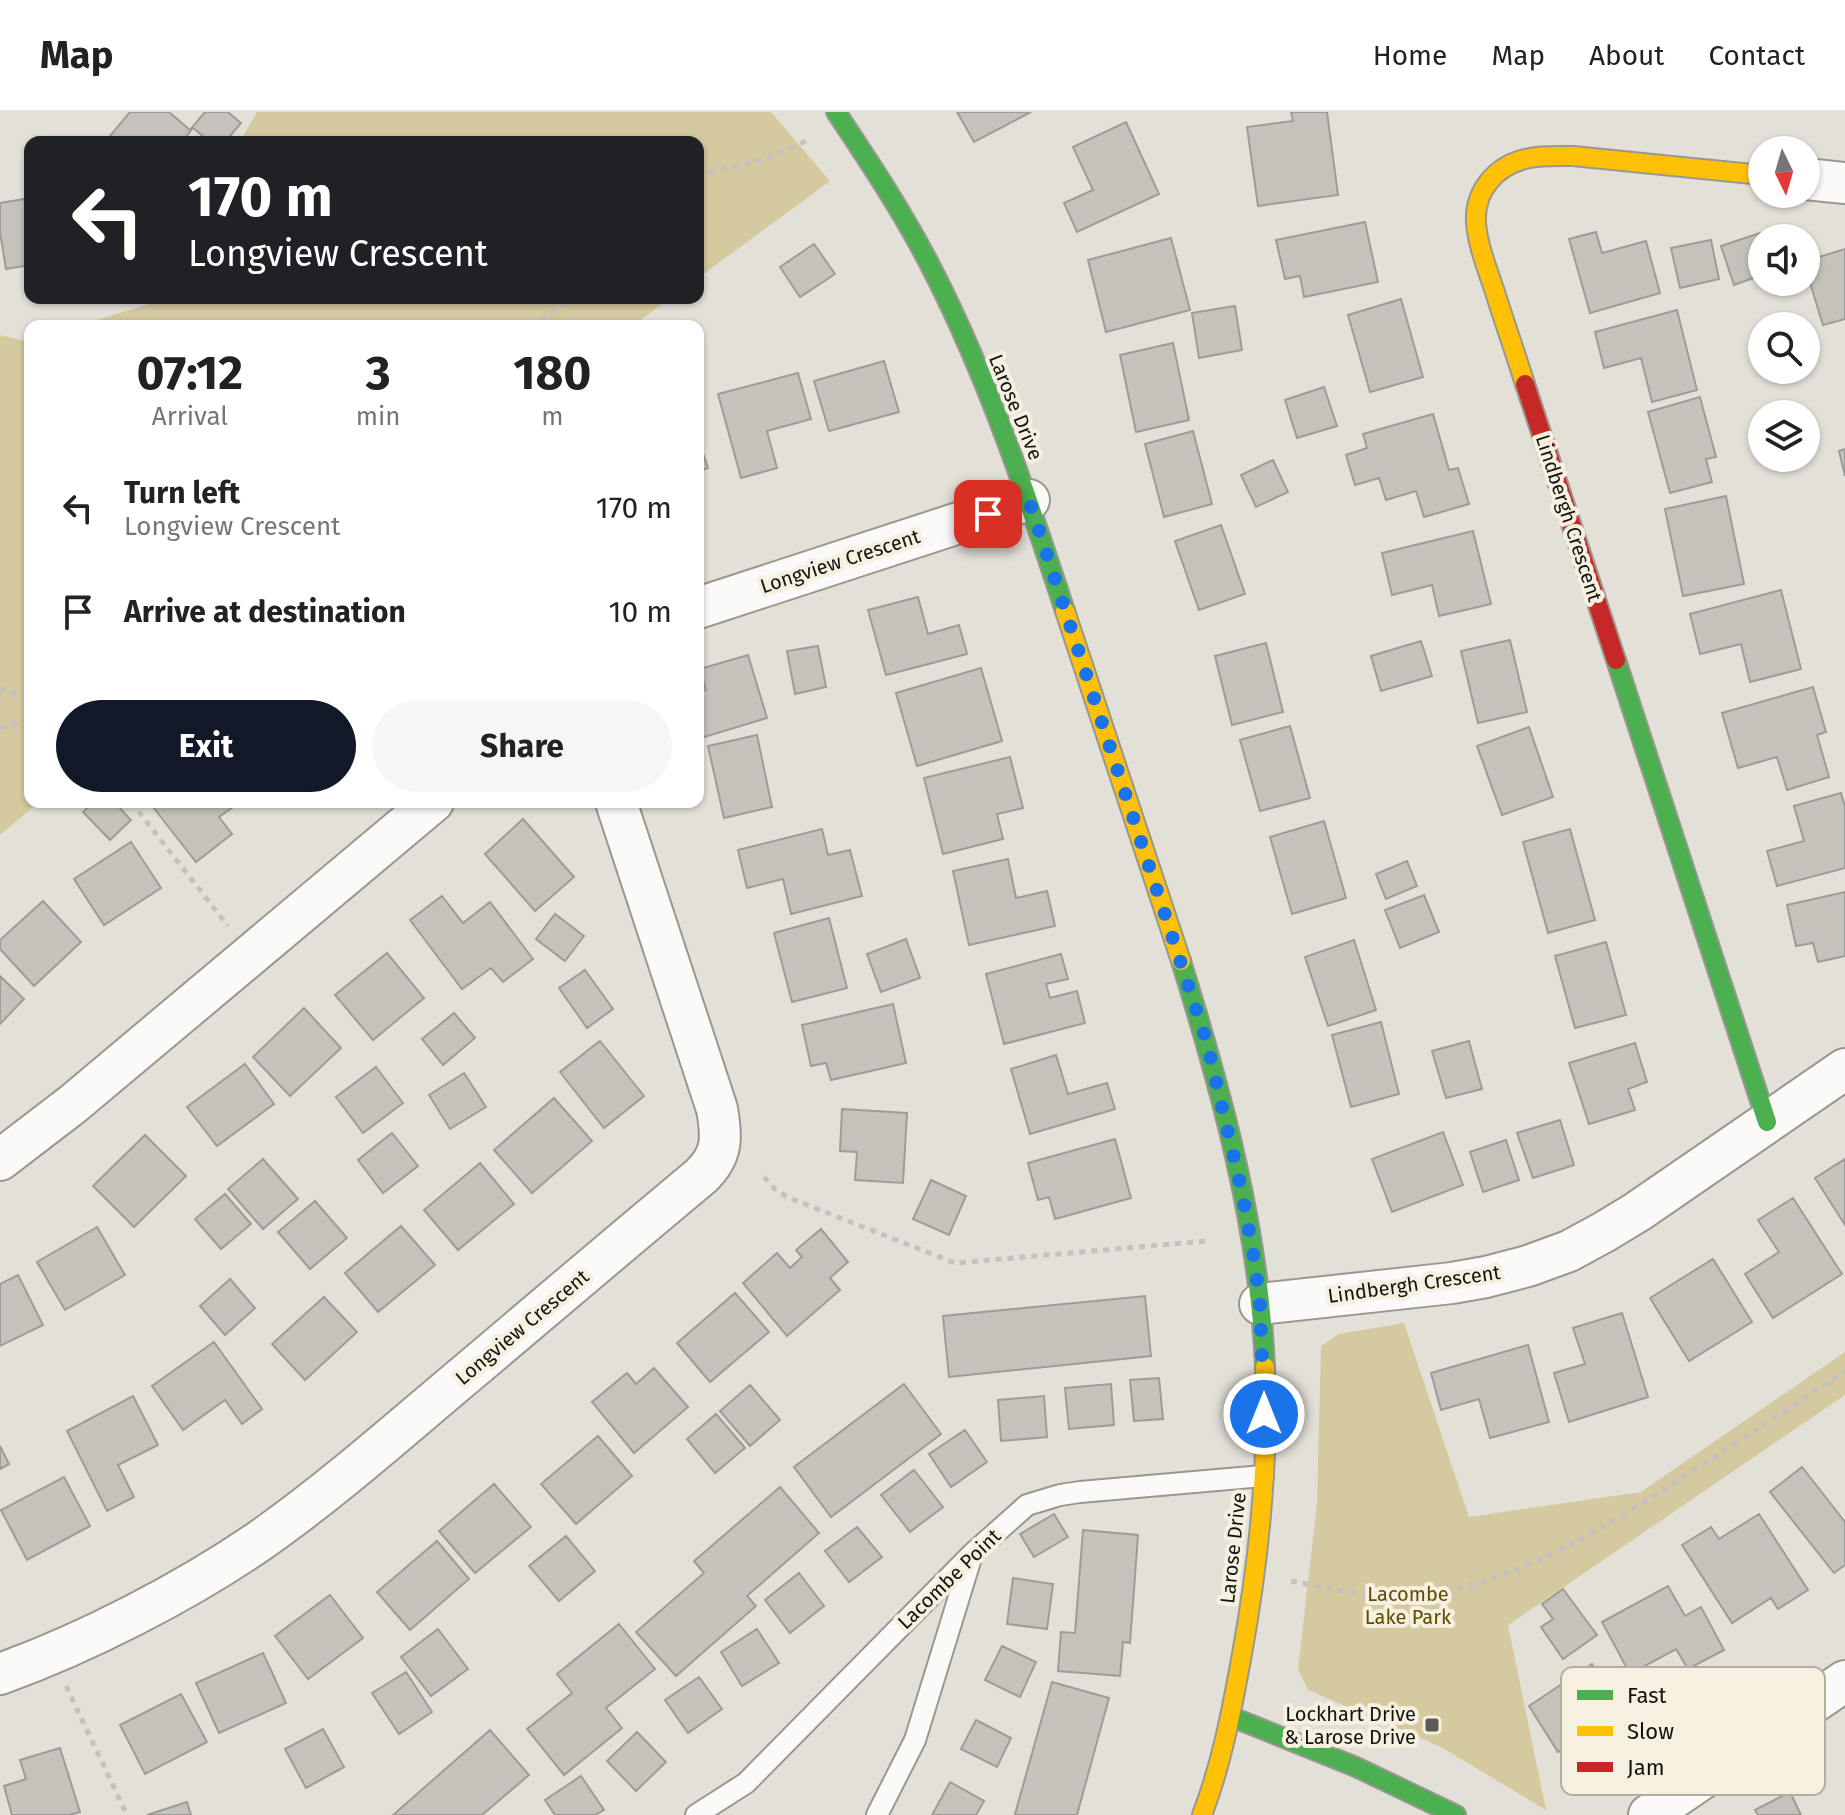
<!DOCTYPE html>
<style>
body{margin:0;font-family:"Fira Sans",sans-serif;background:#f6f6f6;color:#222;height:100vh;display:flex;flex-direction:column;font-size:30px;white-space:nowrap}
*{box-sizing:border-box;margin:0}
p{font-size:26px;color:#767676}
.icon{flex:none;width:44px;height:44px;fill:none;stroke:currentColor;stroke-width:2;stroke-linecap:round;stroke-linejoin:round}
.map{position:relative;flex:1;overflow:hidden}
.details{position:absolute;left:24px;top:208px;width:680px;height:488px;display:flex;flex-direction:column;background:#fff;border-radius:16px;box-shadow:0 2px 6px #0004}
.details>*{flex:none}
.top-card{position:absolute;left:24px;top:24px;width:680px;height:168px;border-radius:16px;box-shadow:0 2px 6px #0004;background:#202124;color:#fff;overflow:hidden}
.needle{width:52px;rotate:175deg}
.controls{position:absolute;left:1748px;top:24px;display:grid;gap:16px}
.controls a{display:grid;place-items:center;width:72px;height:72px;border-radius:50%;background:#fff;box-shadow:0 2px 6px #0004;font-size:40px}
.pin{position:absolute;display:grid;place-items:center;width:68px;height:68px;color:#fff;margin:-34px;border-radius:16px;box-shadow:0 4px 12px #0006}
.me{position:absolute;width:88px;margin:-44px;rotate:0deg;stroke-linejoin:round;filter:drop-shadow(0 0 6px #0008)}
.turn{display:flex;align-items:center;gap:28px;height:168px;padding:0 32px;font-size:36px}
.turn .icon{width:104px;height:104px;stroke-width:2.5}
.turn b{display:block;font-size:56px;line-height:68px}
.eta{display:flex;justify-content:space-evenly;align-items:center;height:136px;text-align:center}
.eta b{font-size:48px;font-weight:700;line-height:56px}
.primary-button{display:flex;gap:16px;margin-top:auto;padding:16px 32px}
.primary-button a{flex:1;height:92px;border-radius:48px;background:#111827;color:#fff;font-size:32px;font-weight:700;line-height:92px;text-align:center}
.primary-button a+a{background:#f6f6f6;color:#222}
ul{padding:0;list-style:none}
li{display:flex;align-items:center;gap:24px;height:104px;padding:0 32px}
li div{flex:1}
li b{display:block;font-size:30px}
li em{font-style:normal}
header{display:flex;align-items:center;gap:48px;box-sizing:border-box;height:112px;padding:0 40px;background:#fff;border-bottom:2px solid #e0e0e0}
header strong{font-size:38px}
nav{display:flex;gap:44px;margin-inline-start:auto;font-size:28px}
.map>svg:first-child{display:block}
.green{fill:#d5c9a0}
.building{fill:#c4c2bb;stroke:#9e9c96;stroke-width:2}
.lines{fill:none;stroke-linecap:round;stroke-linejoin:round}
.lane-casing{stroke:#999790;stroke-width:24}
.street-casing{stroke:#999790;stroke-width:44}
.fast-casing{stroke:#999790;stroke-width:22}
.slow-casing{stroke:#999790;stroke-width:22}
.jam-casing{stroke:#999790;stroke-width:22}
.path{stroke:#c3c2c0;stroke-width:5;stroke-dasharray:6 6;stroke-linecap:butt}
.lane{stroke:#fbfaf9;stroke-width:20}
.street{stroke:#fbfaf9;stroke-width:40}
.fast{stroke:#4caf50;stroke-width:18}
.slow{stroke:#ffc107;stroke-width:18}
.jam{stroke:#c62828;stroke-width:18}
.route{stroke:#1a73e8;stroke-width:14;stroke-dasharray:0 25.2}
.poi-dot{fill:#5d5b55;stroke:#f5f0e0;stroke-width:3}
.labels{text-anchor:middle;stroke-width:8;stroke-linejoin:round;paint-order:stroke}
.street-label{font-size:20px;fill:#15130e;stroke:#f5f0e0}
.park-label{font-size:20px;fill:#5c4c02;stroke:#f5f0e0}
.poi-label{font-size:20px;fill:#15130e;stroke:#f5f0e0;text-anchor:end}
.key{fill:#f5f0e0;stroke:#b2aea1;stroke-width:2}
.key-label{font-size:22px;fill:#15130e}
</style>
<header>
<strong>Map</strong>
<nav><a>Home</a><a>Map</a><a>About</a><a>Contact</a></nav>
</header>
<div class="map">
<svg width="1845" height="1703" viewBox="0 0 1845 1703">
<rect width="100%" height="100%" fill="#e3e0d8"/>
<!-- green -->
<path class="green" d="M257 0H771L830 69 698 166V30H240Z
M153 186H670L632 214H77L149 192Z
M0 223 25 229 30 228V690H39L0 723Z
M1404 1211 1469 1405 1641 1380 1845 1240V1283L1508 1513 1546 1698 1441 1635 1308 1578 1298 1557 1317 1392 1321 1234 1339 1222Z"/>
<!-- building -->
<path class="building" d="M130 0H169L190 18 205 0H228L241 11 225 30H210L193 16 182 30H105Z
M957 0H1031L974 30Z
M1291 0H1327L1338 83 1258 94 1247 15 1293 9Z
M1126 10 1159 82 1077 120 1064 91 1093 78 1073 35Z
M30 86V153L6 157 0 120V91Z
M1365 110 1378 170 1304 185 1300 164 1285 167 1276 128Z
M1596 120 1602 141 1646 129 1660 181 1590 201 1569 127Z
M1760 121 1762 127V163L1734 173 1721 134Z
M1171 126 1190 198 1106 220 1088 148Z
M1711 128 1719 167 1680 176 1671 136Z
M814 132 835 162 800 185 780 155Z
M1845 137V207L1823 213 1810 171 1804 173 1803 170H1806V149Z
M1401 187 1423 265 1370 280 1348 203Z
M1235 194 1242 238 1199 246 1192 201Z
M1677 198 1697 278 1652 290 1641 246 1604 256 1595 220Z
M1173 231 1189 308 1136 320 1120 243Z
M884 249 899 300 829 319 814 269Z
M798 261 811 307 767 319 777 356 741 366 718 282Z
M1324 275 1337 314 1297 326 1285 288Z
M1700 285 1716 345 1706 347 1712 370 1670 381 1648 300Z
M1433 302 1449 358 1458 356 1469 392 1424 405 1416 379 1386 388 1379 366 1355 373 1346 343 1367 336 1363 322Z
M1193 319 1212 392 1164 405 1145 332Z
M698 327 708 356 698 360Z
M1845 337V364L1839 339Z
M1273 348 1288 380 1256 395 1241 363Z
M1726 384 1744 472 1683 484 1665 397Z
M1221 413 1245 482 1199 498 1175 429Z
M1473 419 1491 492 1439 504 1432 473 1392 483 1382 441Z
M1781 478 1801 557 1750 570 1741 532 1700 542 1690 502Z
M918 485 928 522 959 513 967 542 886 563 868 498Z
M1510 528 1527 600 1478 611 1461 539Z
M1421 529 1432 564 1381 579 1371 544Z
M1266 531 1283 600 1232 613 1215 544Z
M818 534 826 575 795 582 787 539Z
M748 543 767 606 701 626 698 614V580L706 578 700 557Z
M981 556 1002 629 917 654 896 581Z
M1813 575 1826 620 1817 623 1829 665 1787 678 1777 645 1738 656 1722 601Z
M1290 614 1310 686 1260 699 1240 628Z
M1529 615 1553 685 1502 703 1477 634Z
M757 623 772 695 724 706 708 634Z
M1010 645 1023 696 997 702 1003 727 943 742 924 666Z
M1841 681 1845 695V756L1777 774 1767 739 1804 729 1794 694Z
M93 690H114L131 708 110 728 83 700Z
M159 690H234L236 693 219 705 232 722 196 750 153 695Z
M523 707 574 765 535 799 485 742Z
M1324 709 1346 786 1292 802 1270 725Z
M822 717 828 743 850 738 862 784 791 802 783 767 747 776 738 738Z
M1570 717 1595 808 1548 821 1523 730Z
M131 730 161 776 104 813 74 767Z
M1008 747 1016 786 1047 779 1055 814 969 833 953 759Z
M1407 749 1417 774 1386 787 1376 762Z
M1845 780V844L1818 850 1813 831 1796 834 1787 793Z
M1424 783 1439 820 1400 836 1385 798Z
M442 784 463 811 490 790 533 847 503 870 491 856 462 877 410 808Z
M43 789 81 830 34 874 0 837V828Z
M555 802 584 824 565 849 536 827Z
M829 806 847 876 792 890 774 821Z
M906 827 920 866 881 880 867 842Z
M1354 828 1376 898 1328 914 1305 845Z
M1606 830 1626 903 1575 916 1555 844Z
M387 841 424 886 373 928 335 883Z
M1061 842 1068 867 1046 872 1050 886 1077 879 1085 911 1004 932 986 862Z
M585 858 613 897 587 916 559 876Z
M0 864 24 887 0 912Z
M893 892 906 951 831 968 826 951 811 954 802 913Z
M304 896 341 936 290 984 253 945Z
M454 901 475 926 443 953 422 927Z
M1381 910 1399 982 1351 995 1332 923Z
M600 929 644 984 604 1016 560 960Z
M1469 929 1482 977 1446 986 1432 939Z
M1635 931 1647 970 1628 977 1635 998 1589 1012 1569 951Z
M1056 943 1068 982 1107 971 1115 997 1030 1022 1011 957Z
M245 952 274 992 217 1034 187 995Z
M376 955 403 991 363 1021 336 985Z
M464 961 486 995 450 1017 429 983Z
M554 986 592 1029 532 1081 494 1038Z
M842 997 907 1001 903 1071 855 1068 857 1040 840 1039Z
M1560 1008 1574 1053 1533 1066 1517 1021Z
M1443 1020 1463 1073 1392 1100 1372 1047Z
M392 1021 418 1054 383 1081 358 1048Z
M145 1023 186 1064 134 1115 93 1074Z
M1115 1027 1131 1086 1055 1107 1049 1085 1038 1088 1028 1051Z
M1506 1028 1519 1068 1483 1080 1470 1040Z
M263 1047 298 1087 263 1117 228 1077Z
M1845 1047V1113L1815 1066Z
M480 1051 514 1092 458 1138 424 1098Z
M931 1068 966 1084 949 1123 913 1107Z
M225 1082 251 1112 221 1137 195 1107Z
M1793 1086 1842 1162 1773 1206 1745 1162 1779 1140 1758 1108Z
M315 1089 347 1126 310 1157 278 1120Z
M401 1114 435 1153 378 1200 345 1161Z
M97 1115 125 1163 65 1198 37 1150Z
M821 1117 848 1150 830 1166 840 1178 787 1224 743 1171 777 1141 790 1156 802 1145 796 1138Z
M1713 1147 1752 1210 1689 1249 1650 1186Z
M18 1163 43 1213 0 1234V1172Z
M230 1167 255 1196 225 1223 200 1194Z
M735 1181 769 1220 710 1270 677 1231Z
M1145 1184 1151 1244 949 1265 943 1204Z
M324 1185 357 1220 305 1268 272 1232Z
M1622 1201 1648 1285 1569 1310 1554 1261 1585 1252 1573 1216Z
M214 1230 262 1297 242 1312 225 1288 183 1318 152 1274Z
M1528 1233 1549 1310 1490 1326 1479 1287 1441 1298 1431 1261Z
M654 1256 688 1295 634 1341 592 1290 627 1261 636 1272Z
M1159 1266 1163 1307 1134 1309 1130 1268Z
M904 1272 941 1322 831 1405 794 1355Z
M1111 1272 1114 1313 1069 1317 1065 1276Z
M750 1273 780 1308 750 1334 720 1299Z
M133 1284 158 1333 118 1353 134 1385 107 1399 67 1319Z
M1044 1284 1047 1325 1001 1329 998 1288Z
M716 1302 745 1336 715 1361 687 1327Z
M965 1318 987 1350 951 1375 929 1342Z
M598 1324 632 1364 576 1412 541 1372Z
M0 1334 9 1352 0 1357Z
M1802 1355 1845 1410V1453L1834 1461 1770 1380Z
M914 1358 943 1395 910 1420 881 1383Z
M64 1365 90 1414 27 1448 1 1398Z
M494 1372 531 1415 475 1461 439 1419Z
M780 1375 819 1421 747 1484 756 1494 676 1564 636 1520 704 1461 694 1449Z
M1054 1402 1068 1425 1034 1445 1020 1422Z
M1759 1402 1808 1478 1778 1497 1771 1486 1732 1511 1682 1433 1711 1415 1719 1427Z
M857 1415 882 1445 849 1470 825 1439Z
M1083 1418 1138 1423 1130 1531 1123 1530 1120 1564 1058 1559 1061 1520 1075 1521Z
M566 1424 595 1459 559 1489 529 1454Z
M437 1429 469 1467 410 1518 377 1480Z
M799 1461 824 1494 790 1521 765 1488Z
M1013 1466 1053 1472 1047 1517 1007 1512Z
M1668 1474 1685 1504 1701 1495 1724 1538 1688 1557 1676 1537 1630 1562 1602 1510Z
M1563 1477 1597 1523 1563 1547 1541 1515 1553 1507 1542 1492Z
M330 1483 363 1526 308 1567 275 1524Z
M619 1512 655 1557 606 1596 622 1616 564 1663 527 1617 572 1581 557 1562Z
M438 1517 468 1557 431 1584 401 1545Z
M757 1517 779 1551 742 1574 721 1540Z
M1002 1534 1036 1550 1020 1585 985 1568Z
M263 1541 286 1591 219 1621 196 1571Z
M1592 1552 1621 1598 1558 1640 1529 1594Z
M406 1560 432 1600 399 1622 372 1581Z
M699 1565 722 1597 688 1621 665 1588Z
M1052 1570 1109 1586 1077 1703H1018L1015 1702Z
M181 1582 207 1630 145 1662 120 1613Z
M976 1608 1011 1626 997 1655 961 1637Z
M323 1617 344 1655 306 1676 285 1637Z
M490 1618 529 1663 482 1703H393Z
M637 1620 666 1650 636 1679 607 1649Z
M60 1636 80 1700 69 1703H12L4 1674 26 1667 20 1648Z
M581 1664 604 1698 595 1703H555L545 1688Z
M950 1670 984 1689 976 1703H932Z
M1790 1680 1801 1703H1758L1755 1698Z
M187 1690 191 1703H147Z"/>
<g class="lines">
<defs>
<path id="lane" d="M696 1703 746 1671 972 1442 1027 1393 1060 1383 1080 1380 1263 1364
M877 1703 915 1628 971 1446"/>
<path id="street" d="M1806 67 1845 71
M698 496 1029 388
M0 1048 73 992 433 690
M1260 1192 1452 1171 1486 1165 1528 1154 1569 1139 1604 1120 1637 1100 1845 957
M0 1562C86 1531 183 1481 258 1430 331 1379 397 1320 465 1263 544 1196 622 1130 701 1064 723 1043 722 1025 717 997L616 690
M1649 1703 1845 1569"/>
<path id="fast" d="M836 0C870 51 904 102 932 157 988 266 1027 383 1065 499
M1616 548 1767 1010
M1181 849C1222 981 1259 1116 1265 1255
M1232 1605 1356 1655 1456 1703"/>
<path id="slow" d="M1525 272C1515 240 1504 209 1494 177 1487 156 1478 134 1476 111 1474 78 1497 52 1530 46 1544 43 1559 44 1573 44L1762 63
M1065 499 1181 849
M1202 1703C1222 1651 1232 1597 1242 1542 1259 1448 1269 1351 1265 1255"/>
<path id="jam" d="M1525 272 1616 548"/>
</defs>
<!-- lane casing -->
<use href="#lane" class="lane-casing"/>
<!-- street casing -->
<use href="#street" class="street-casing"/>
<!-- fast casing -->
<use href="#fast" class="fast-casing"/>
<!-- slow casing -->
<use href="#slow" class="slow-casing"/>
<!-- jam casing -->
<use href="#jam" class="jam-casing"/>
<!-- path -->
<path class="path" d="M698 65C714 57 731 56 748 51 770 46 790 37 809 27
M531 214 573 186
M0 576 30 587
M0 616 30 608
M131 690 228 814
M764 1065 775 1077 787 1085 955 1151 1207 1129
M1291 1469C1331 1476 1376 1488 1417 1483 1522 1471 1611 1412 1697 1356 1747 1324 1796 1292 1845 1259
M66 1574 127 1703"/>
<!-- lane -->
<use href="#lane" class="lane"/>
<!-- street -->
<use href="#street" class="street"/>
<!-- fast -->
<use href="#fast" class="fast"/>
<!-- slow -->
<use href="#slow" class="slow"/>
<!-- jam -->
<use href="#jam" class="jam"/>
</g>
<g class="lines">
<!-- route -->
<path class="route" d="M988 402 1029 388 1207 931 1241 1076 1254 1146 1260 1192 1264 1302"/>
</g>
<!-- markers -->
<rect class="poi-dot" x="1424" y="1605" width="16" height="16" rx="4"/>
<g class="labels">
<!-- street labels -->
<g class="street-label">
<text transform="translate(1016 295) rotate(68)" y="7">Larose Drive</text>
<text transform="translate(1569 406) rotate(72)" y="7">Lindbergh Crescent</text>
<text transform="translate(840 449) rotate(-18)" y="7">Longview Crescent</text>
<text transform="translate(1414 1172) rotate(-8)" y="7">Lindbergh Crescent</text>
<text transform="translate(522 1215) rotate(-40)" y="7">Longview Crescent</text>
<text transform="translate(1233 1436) rotate(-84)" y="7">Larose Drive</text>
<text transform="translate(949 1467) rotate(-44)" y="7">Lacombe Point</text>
</g>
<!-- park labels -->
<g class="park-label">
<text x="1408" y="1489">Lacombe<tspan x="1408" dy="23">Lake Park</tspan></text>
</g>
<!-- poi labels -->
<g class="poi-label">
<text x="1416" y="1609">Lockhart Drive<tspan x="1416" dy="23">&amp; Larose Drive</tspan></text>
</g>
</g>
<!-- legend -->
<rect x="1561" y="1555" width="264" height="128" rx="12" class="key"/>
<rect x="1577" y="1578" width="36" height="10" fill="#4caf50"/>
<rect x="1577" y="1614" width="36" height="10" fill="#ffc107"/>
<rect x="1577" y="1650" width="36" height="10" fill="#c62828"/>
<g class="key-label">
<text x="1627" y="1591">Fast</text>
<text x="1627" y="1627">Slow</text>
<text x="1627" y="1663">Jam</text>
</g>
</svg>
<div class="controls">
<a><svg class="needle" viewBox="-14 -14 28 28"><path d="M0-13l5 13h-10z" fill="#e53935"/><path d="M0 13l5-13h-10z" fill="#767676"/></svg></a>
<a><svg class="icon" aria-label="sound" viewBox="0 0 24 24"><path d="M4 9h4l5-4v14l-5-4H4zM17 9q2 3 0 6"/></svg></a>
<a><svg class="icon" aria-label="search" viewBox="0 0 24 24"><circle cx="10" cy="10" r="6"/><path d="M15 15l6 6"/></svg></a>
<a><svg class="icon" aria-label="layers" viewBox="0 0 24 24"><path d="M12 4l9 5-9 5-9-5zM3 14l9 5 9-5"/></svg></a>
</div>
<div class="pin" style="left:988px;top:402px;background:#d93025"><svg class="icon" aria-label="arrive" viewBox="0 0 24 24"><path d="M6 21V4h12l-3 4 3 4H6"/></svg></div>
<svg class="me" style="left:1264px;top:1302px" viewBox="-20 -20 40 40"><circle r="17" fill="#1a73e8" stroke="#fff" stroke-width="3"/><path d="M0-11L8 9 0 5-8 9z" fill="#fff"/></svg>
<div class="top-card">
<div class="turn"><svg class="icon" aria-label="left" viewBox="0 0 24 24"><path d="M17 20v-9H6M10 6l-5 5 5 5"/></svg><div><b>170 m</b>Longview Crescent</div></div>
</div>
<section class="details">
<div class="eta">
<div><b>07:12</b><p>Arrival</p></div>
<div><b>3</b><p>min</p></div>
<div><b>180</b><p>m</p></div>
</div>
<ul>
<li><svg class="icon" aria-label="left" viewBox="0 0 24 24"><path d="M17 20v-9H6M10 6l-5 5 5 5"/></svg><div><b>Turn left</b><p>Longview Crescent</p></div><em>170 m</em></li>
<li><svg class="icon" aria-label="arrive" viewBox="0 0 24 24"><path d="M6 21V4h12l-3 4 3 4H6"/></svg><div><b>Arrive at destination</b></div><em>10 m</em></li>
</ul>
<div class="primary-button"><a>Exit</a><a>Share</a></div>
</section>
</div>
